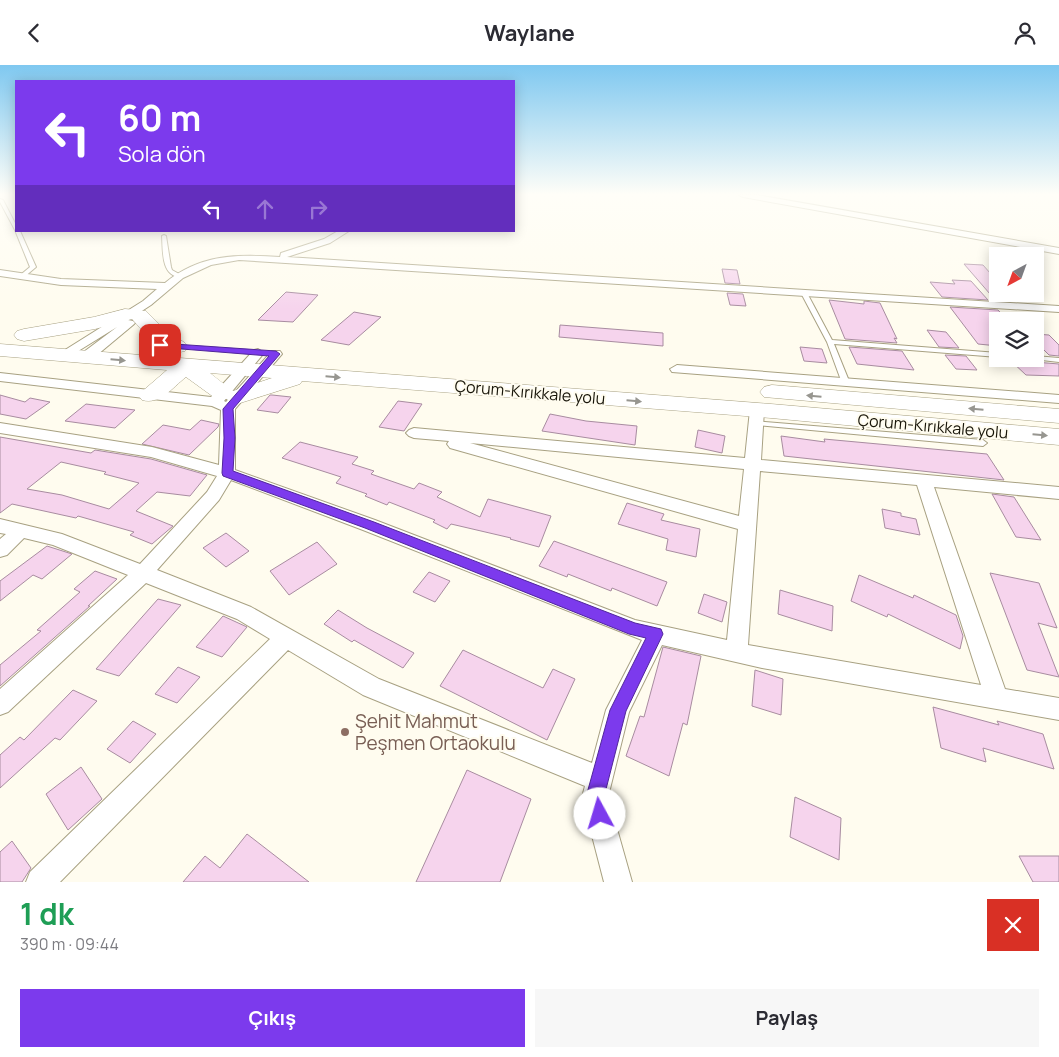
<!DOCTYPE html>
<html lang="tr">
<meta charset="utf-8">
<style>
body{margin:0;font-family:Manrope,sans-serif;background:#f7f7f7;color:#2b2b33;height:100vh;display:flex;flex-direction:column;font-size:19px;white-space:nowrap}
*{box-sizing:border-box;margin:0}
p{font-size:16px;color:#7c7c81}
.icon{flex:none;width:28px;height:28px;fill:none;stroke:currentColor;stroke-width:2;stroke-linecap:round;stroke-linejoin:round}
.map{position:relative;height:817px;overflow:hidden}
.panel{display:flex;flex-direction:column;background:#fff;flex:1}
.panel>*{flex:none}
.hud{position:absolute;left:15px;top:15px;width:500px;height:152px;border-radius:0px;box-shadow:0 2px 12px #0003;background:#7c3aed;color:#fff;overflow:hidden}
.needle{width:32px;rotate:221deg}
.controls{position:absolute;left:989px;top:182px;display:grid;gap:10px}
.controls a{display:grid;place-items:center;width:55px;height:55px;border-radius:0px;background:#fff;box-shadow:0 2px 12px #0003;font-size:25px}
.pin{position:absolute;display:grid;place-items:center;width:42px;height:42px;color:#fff;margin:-21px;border-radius:10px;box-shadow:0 2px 8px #0006}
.me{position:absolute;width:55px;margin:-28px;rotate:354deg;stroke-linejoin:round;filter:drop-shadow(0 0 4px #0008)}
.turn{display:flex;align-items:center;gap:18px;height:105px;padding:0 20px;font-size:22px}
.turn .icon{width:65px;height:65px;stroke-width:2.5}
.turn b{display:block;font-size:35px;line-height:42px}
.lanes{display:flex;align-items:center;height:48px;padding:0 20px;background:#0003;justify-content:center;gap:25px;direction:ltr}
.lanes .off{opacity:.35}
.round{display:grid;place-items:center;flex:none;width:52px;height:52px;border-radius:0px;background:#f7f7f7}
.headline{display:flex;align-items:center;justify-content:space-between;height:85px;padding:0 20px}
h1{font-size:30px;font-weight:700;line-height:38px;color:#1e9e55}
.action{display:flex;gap:10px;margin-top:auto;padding:10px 20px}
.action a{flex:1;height:58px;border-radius:0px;background:#7c3aed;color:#fff;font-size:20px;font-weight:700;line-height:58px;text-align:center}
.action a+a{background:#f7f7f7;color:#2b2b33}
header{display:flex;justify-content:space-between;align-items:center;height:65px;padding:0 20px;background:#fff;font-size:22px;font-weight:700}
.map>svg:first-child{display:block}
.building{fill:#f6d4ed;stroke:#a88ca0;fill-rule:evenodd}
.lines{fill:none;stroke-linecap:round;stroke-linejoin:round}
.service-casing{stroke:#a8a182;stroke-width:2}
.minor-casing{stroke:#a8a182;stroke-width:2}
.trunk-casing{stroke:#a8a182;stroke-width:1}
.service{fill:#fff;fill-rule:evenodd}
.minor{fill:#fff;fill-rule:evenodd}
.trunk{fill:#fff;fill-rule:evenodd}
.oneway{fill:#979690}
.route{fill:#7c3aed;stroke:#51269a}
.education-dot{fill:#8d6e63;stroke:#fffcef;stroke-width:2}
.labels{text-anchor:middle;stroke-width:4;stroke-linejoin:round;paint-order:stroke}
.street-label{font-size:16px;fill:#181509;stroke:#fffcef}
.near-education-label{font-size:19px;fill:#785e54;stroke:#fffcef;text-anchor:start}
</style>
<header><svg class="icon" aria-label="back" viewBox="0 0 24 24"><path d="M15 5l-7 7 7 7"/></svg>Waylane<svg class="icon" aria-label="person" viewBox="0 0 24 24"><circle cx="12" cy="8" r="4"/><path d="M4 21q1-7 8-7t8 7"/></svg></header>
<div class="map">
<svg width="1059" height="817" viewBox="0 0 1059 817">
<rect width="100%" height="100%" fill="#fffcef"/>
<!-- building -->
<path class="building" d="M964 199 983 200 998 217V229H1008L1010 231 990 229Z
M722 204 737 205 740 219 725 218Z
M952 215 971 216 988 235 942 232 930 217 955 219Z
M286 227 318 230 293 257 258 255Z
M727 228 743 229 746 241 730 240Z
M829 235 864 239V236L880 238 897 274 894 273 897 278 845 274Z
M950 242 998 245 1008 256H998V281L978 279Z
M354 247 381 252 349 280 321 275Z
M560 260 663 268V281L559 272Z
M927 265 946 267 959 283 939 282Z
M1035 269 1049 270 1059 280V291L1049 290 1035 276Z
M800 282 822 284 827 298 804 296Z
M849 282 902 286 914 305 857 299Z
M945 290 966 291 977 305 956 304Z
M1010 295 1059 299V311L1026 310Z
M0 330 25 337 30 333 50 337 26 354 0 349Z
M270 330H272L291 332 278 348 257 345Z
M398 336 422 339 404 366 379 362Z
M86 339 135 345 115 363 65 356Z
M550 349 586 356 637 361 635 380 542 366Z
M201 355 219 359 218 362 189 390 142 379 163 360 190 365Z
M698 365 725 371 722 388 695 382Z
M781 371 825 377 824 374 987 389 1004 415 784 391Z
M0 372 91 388 95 385 151 394 207 410 190 431 157 427 136 446 173 461 152 479 130 470 134 467 78 451 76 453 12 439 0 448ZM61 397 106 407 104 409 139 418 109 444 62 430 27 424Z
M300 377 358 392 352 399 374 406 371 409 414 424 419 418 442 427 437 432 480 452 488 434 551 451 539 482 510 474 511 473 451 459 447 464 433 457 435 455 389 437 387 440 365 431 367 429 336 418 341 412 282 393Z
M992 429 1014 432 1041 475 1016 472Z
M627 438 664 449 661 455 700 464 696 492 666 485 668 474 618 459Z
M882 444 901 448V451L916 454 920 470 885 463Z
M226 468 249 486 226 502 203 483Z
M554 476 667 517 657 541 612 523 611 526 568 509 567 512 539 501Z
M317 477 337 499 289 530 270 506Z
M47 481 72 489 42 514 33 510 0 536V516Z
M95 506 117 514 88 541H90L0 621V600L41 566 37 565 80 527 74 524Z
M429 507 450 516 435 537 413 527Z
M990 508 1039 518 1057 563 1038 558 1059 612 1027 605Z
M859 510 913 533 914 530 956 550 963 571 960 584 888 549 887 552 851 536Z
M780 525 833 541 832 566 778 549Z
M704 529 727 537 722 557 698 548Z
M158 534 181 540 119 611 96 604Z
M338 545 367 563 414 588 403 603 354 575 352 577 324 559Z
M223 551 247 562 222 592 196 582Z
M663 582 701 591 687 660 683 658 669 711 626 691 640 651 644 652Z
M463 585 543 623 553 604 575 614 547 675 440 621Z
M178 602 200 612 177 638 155 629Z
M755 605 783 614 781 650 752 641Z
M73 625 97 636 60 675 55 673 0 723V690L20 672 24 675Z
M933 642 999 660 997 656 1043 669 1054 704 983 683 986 697 941 683Z
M133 656 156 669 130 698 107 684Z
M81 702 102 734 68 765 46 729Z
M467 705 531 734 500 817H416Z
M795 732 841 753 839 795 790 772Z
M247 769 309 817H183L205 791 220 803Z
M12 776 31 803 22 817H0V787Z
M1019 791H1059V817H1033Z"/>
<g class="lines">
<defs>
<path id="service" d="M0 134 3 135 16 160V166H20L36 202 23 213 18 212 30 202 15 165 0 137Z
M164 170 166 171 171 202 172 205 181 210V212C161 212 163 186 162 171Z
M802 227 807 228 832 275 998 288V292L834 279 849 316 845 318H842L827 277 801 228Z
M1035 291 1059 293V297L1033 294H1035Z
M753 356 983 375 987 378 983 381 756 360 752 358Z"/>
<path id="minor" d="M739 130H757L1059 183V189L743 132Z
M338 166H349L330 178 287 192 1059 241V247L239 195 211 200 183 213 151 240 128 255 133 256 135 258 133 260 91 295H81L80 292 81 289 117 262 67 293 63 294 57 290 143 236 157 224 61 220 0 211V205L61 214 165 218C200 189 237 189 280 192L281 188 324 174Z
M258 284 264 288 224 336 226 337 272 286H280L282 289 235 344V405L375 455 635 555 727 575 738 464 450 383 447 379 449 376 414 373 409 371 406 368 409 365 414 363 745 393 750 345 752 342H762L764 345 761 395 1059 422V434L934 422 1005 624 1059 633V655L762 603 662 580 629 647 608 732 632 817H604L582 732 585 721 363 630 288 585 60 817H26L30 807 270 574 237 554 146 518 8 647 0 650V624L128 510 53 480 24 473 7 490 0 492V474L6 469 0 468V454L62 469 140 499 207 427 217 411 151 392 0 368V358L152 382 219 400 221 345 212 341 0 316V308L211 332 254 285ZM470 378 744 404 739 451ZM760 406 917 420 981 620 748 580ZM231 415 363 465 642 575 606 645 592 698 379 614 251 542 157 505 219 435Z
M677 300 1059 330V338L672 307 670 304Z"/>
<path id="trunk" d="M125 244 146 246 164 264 185 278 189 282 185 286C164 292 145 268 132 254L95 264 24 276 17 274 14 270 17 266 24 264 94 252Z
M0 279 771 339 1059 364V380L771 353 302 316 300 319 237 339 229 337 227 334 215 333 186 312C172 323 160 340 142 335L138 330 167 305 0 291ZM210 308 272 313 233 326Z
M772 320 1059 344V358L764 332 760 327 764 322Z"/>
</defs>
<!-- service casing -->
<use href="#service" class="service-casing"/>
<!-- minor casing -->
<use href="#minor" class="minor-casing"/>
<!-- trunk casing -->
<use href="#trunk" class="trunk-casing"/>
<!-- service -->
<use href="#service" class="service"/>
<!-- minor -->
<use href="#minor" class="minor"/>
<!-- trunk -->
<use href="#trunk" class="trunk"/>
</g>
<!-- one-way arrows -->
<defs><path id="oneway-solid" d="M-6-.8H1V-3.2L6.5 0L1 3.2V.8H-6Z" transform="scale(1.25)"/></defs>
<g class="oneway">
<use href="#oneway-solid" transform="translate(118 295) rotate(5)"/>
<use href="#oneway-solid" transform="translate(333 312) rotate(5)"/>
<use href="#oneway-solid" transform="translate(814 331) rotate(-175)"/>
<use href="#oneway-solid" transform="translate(634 336) rotate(5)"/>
<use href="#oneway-solid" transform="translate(976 344) rotate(-175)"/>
<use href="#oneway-solid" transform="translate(1040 370) rotate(5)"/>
</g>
<!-- sky -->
<linearGradient id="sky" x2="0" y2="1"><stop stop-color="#7fc8f0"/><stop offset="0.53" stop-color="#fffef8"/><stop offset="1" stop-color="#fffef8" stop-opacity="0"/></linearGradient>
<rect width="1059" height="244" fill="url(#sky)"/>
<!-- route -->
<path class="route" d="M160 278 276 286 280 289 233 344 235 373 233 406 374 457 635 558 661 564 663 569 626 646 604 732 609 749 606 755 600 758 593 755 586 732 610 645 646 573 629 569 365 463 223 411 222 408 224 373 223 344 269 291 157 282V279Z"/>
<!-- markers -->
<circle class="education-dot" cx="345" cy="667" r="5"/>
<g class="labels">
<!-- street labels -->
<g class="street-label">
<text transform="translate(530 327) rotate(5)" y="6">Çorum-Kırıkkale yolu</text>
<text transform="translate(933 361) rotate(5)" y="6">Çorum-Kırıkkale yolu</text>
</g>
<!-- near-education labels -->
<g class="near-education-label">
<text x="355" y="663">Şehit Mahmut<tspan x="355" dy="22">Peşmen Ortaokulu</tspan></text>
</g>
</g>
</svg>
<div class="controls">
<a><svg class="needle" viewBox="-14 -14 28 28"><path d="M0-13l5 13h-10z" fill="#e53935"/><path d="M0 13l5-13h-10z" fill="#7c7c81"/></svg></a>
<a><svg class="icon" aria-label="layers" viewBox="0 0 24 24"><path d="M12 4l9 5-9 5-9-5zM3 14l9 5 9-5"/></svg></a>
</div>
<div class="pin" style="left:160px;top:280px;background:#d93025"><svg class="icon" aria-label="arrive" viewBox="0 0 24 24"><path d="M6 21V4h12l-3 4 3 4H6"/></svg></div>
<svg class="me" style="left:600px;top:749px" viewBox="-20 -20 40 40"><circle r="19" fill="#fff"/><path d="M0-13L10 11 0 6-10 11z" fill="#7c3aed"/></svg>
<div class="hud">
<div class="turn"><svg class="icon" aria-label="left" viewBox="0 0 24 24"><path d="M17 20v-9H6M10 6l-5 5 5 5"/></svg><div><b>60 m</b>Sola dön</div></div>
<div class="lanes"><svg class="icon" aria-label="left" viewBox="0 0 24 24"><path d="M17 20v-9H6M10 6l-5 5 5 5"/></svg><svg class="icon off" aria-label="ahead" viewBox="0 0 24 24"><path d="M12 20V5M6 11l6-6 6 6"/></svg><svg class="icon off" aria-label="right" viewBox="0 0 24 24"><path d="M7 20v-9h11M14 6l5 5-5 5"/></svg></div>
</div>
</div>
<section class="panel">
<div class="headline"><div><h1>1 dk</h1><p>390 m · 09:44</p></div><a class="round" style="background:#d93025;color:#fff"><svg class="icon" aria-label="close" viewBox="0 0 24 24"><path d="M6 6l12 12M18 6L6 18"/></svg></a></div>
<div class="action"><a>Çıkış</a><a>Paylaş</a></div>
</section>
